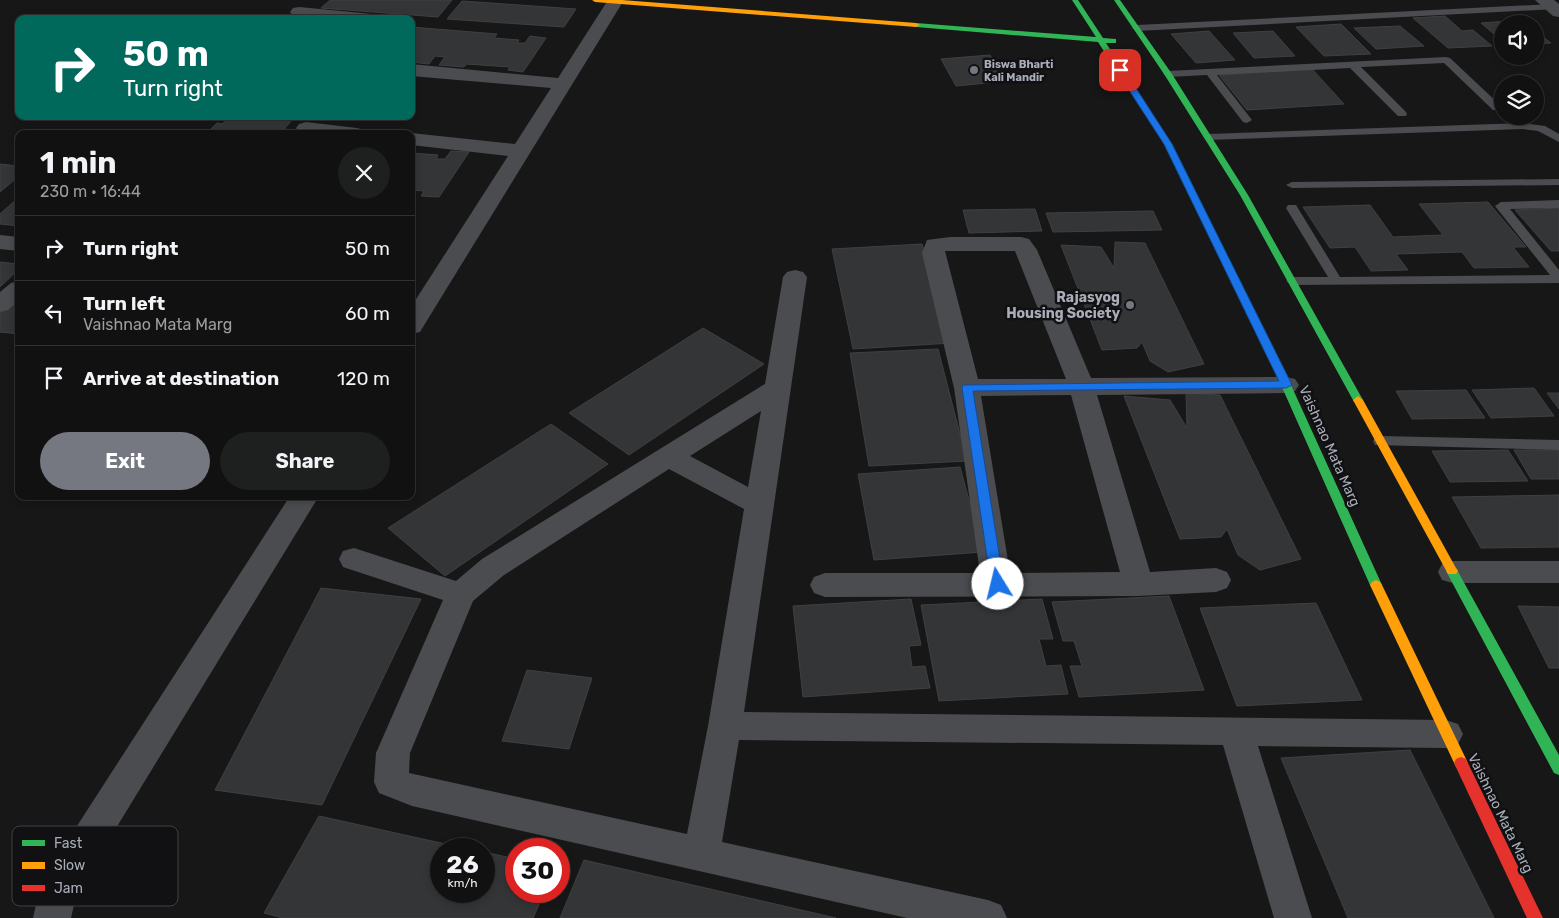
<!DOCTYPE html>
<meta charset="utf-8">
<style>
body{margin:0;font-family:Rubik,sans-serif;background:#1e1f1f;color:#f1f3f6;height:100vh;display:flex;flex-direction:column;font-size:19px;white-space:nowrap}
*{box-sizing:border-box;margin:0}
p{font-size:16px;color:#9c9d9f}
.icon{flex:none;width:28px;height:28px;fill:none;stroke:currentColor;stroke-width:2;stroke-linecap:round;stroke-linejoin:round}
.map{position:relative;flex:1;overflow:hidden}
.drawer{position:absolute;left:15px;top:130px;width:400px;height:370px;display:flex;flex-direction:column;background:#111;border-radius:10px;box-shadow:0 2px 8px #0003,0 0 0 1px #303131}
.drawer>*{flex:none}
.top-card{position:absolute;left:15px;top:15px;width:400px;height:105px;border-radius:10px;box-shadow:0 2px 8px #0003,0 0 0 1px #303131;background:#00695c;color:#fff;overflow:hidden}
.fabs{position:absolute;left:1494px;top:15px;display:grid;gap:10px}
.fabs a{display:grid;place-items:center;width:50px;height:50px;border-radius:50%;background:#111;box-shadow:0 2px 8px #0003,0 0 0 1px #303131;font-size:25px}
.speed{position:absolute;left:430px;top:838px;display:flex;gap:10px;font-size:25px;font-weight:700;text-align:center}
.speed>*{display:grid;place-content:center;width:65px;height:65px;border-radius:50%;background:#111;box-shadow:0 2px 8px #0003,0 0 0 1px #303131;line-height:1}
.speed small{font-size:12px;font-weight:400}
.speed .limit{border:8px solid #d22;background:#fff;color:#111}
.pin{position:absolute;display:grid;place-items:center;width:42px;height:42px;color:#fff;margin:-21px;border-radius:10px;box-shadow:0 2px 8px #0006}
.me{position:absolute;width:55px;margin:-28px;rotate:351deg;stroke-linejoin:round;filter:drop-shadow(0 0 4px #0008)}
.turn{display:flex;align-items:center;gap:18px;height:105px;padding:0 25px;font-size:22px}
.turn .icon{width:65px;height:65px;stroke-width:2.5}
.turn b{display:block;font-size:35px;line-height:42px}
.round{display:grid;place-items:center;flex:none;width:52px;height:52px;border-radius:26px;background:#1e1f1f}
.overview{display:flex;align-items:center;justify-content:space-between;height:85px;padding:0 25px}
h1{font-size:30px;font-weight:700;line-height:38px}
.action{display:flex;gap:10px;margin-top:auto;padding:10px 25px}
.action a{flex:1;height:58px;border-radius:30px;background:#757880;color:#fff;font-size:20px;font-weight:700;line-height:58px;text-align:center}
.action a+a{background:#1e1f1f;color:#f1f3f6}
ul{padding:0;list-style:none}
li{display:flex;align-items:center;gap:15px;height:65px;padding:0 25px;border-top:1px solid #303131}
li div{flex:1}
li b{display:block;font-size:19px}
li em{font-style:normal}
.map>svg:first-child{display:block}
.building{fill:#343537;stroke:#3f4043}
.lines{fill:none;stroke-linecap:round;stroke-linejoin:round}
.lane{fill:#4b4c50;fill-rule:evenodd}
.street{fill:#4b4c50;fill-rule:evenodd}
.fast{fill:#30b455;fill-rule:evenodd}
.slow{fill:#ff9f0a;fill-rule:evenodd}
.jam{fill:#e5322d;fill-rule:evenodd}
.route{fill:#1a73e8;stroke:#114b97}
.poi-dot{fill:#757880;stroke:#111113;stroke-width:2}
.labels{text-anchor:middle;stroke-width:5;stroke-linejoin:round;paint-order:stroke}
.far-poi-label{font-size:11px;font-weight:bold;fill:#a8adb8;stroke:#111113;text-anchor:start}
.poi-label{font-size:14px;font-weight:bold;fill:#a8adb8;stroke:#111113;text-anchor:end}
.street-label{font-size:14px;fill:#a8adb8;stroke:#111113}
.key{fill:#111113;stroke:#3e4045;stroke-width:1}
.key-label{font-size:14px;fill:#a8adb8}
</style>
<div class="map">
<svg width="1559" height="918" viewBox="0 0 1559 918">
<rect width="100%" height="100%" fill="#171717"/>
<!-- building -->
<path class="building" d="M330 0H452L438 17 321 8Z
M462 1 576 9 564 27 447 19Z
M1445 16 1462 31 1473 30 1492 46 1448 48 1413 18Z
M1522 20 1526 24H1502V41L1481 23Z
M1341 24 1371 54 1324 56 1296 27Z
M1400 26 1424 46 1376 49 1354 28Z
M411 27 497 34 494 38 519 40 517 43H525L530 36 546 38 523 72 508 70 510 67 466 64 464 67 439 65 445 57 435 56 429 64 411 62Z
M1209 31 1235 60 1196 63 1171 34Z
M1273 31 1295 56 1254 58 1233 33Z
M1535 31 1551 43 1535 44Z
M990 55 1007 81 956 86 941 59Z
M1312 69 1344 104 1247 110 1219 75Z
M230 116H306L304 118 295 117 284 129 294 130 290 134H206L217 123 222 124Z
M451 151 469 152 439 197 421 196 424 191 411 190V153L438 155 436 159H445Z
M0 164 19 166V176L0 192Z
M19 197V226L0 224V214Z
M1488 202 1526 247H1513L1529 267 1474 268 1462 252 1396 254 1408 270 1371 271 1355 247 1330 248 1303 207 1370 205 1393 237 1443 235 1419 204Z
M1559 208V251H1551L1515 210Z
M1035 209 1042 231 969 233 963 210Z
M1153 211 1162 230 1053 232 1046 213Z
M1115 242 1145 243 1204 364 1168 372 1150 361 1142 342 1137 348 1102 350 1061 245 1101 247 1114 268Z
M922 244 952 343 853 349 832 249Z
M0 262 19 264V269L0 287Z
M19 295V334L0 332V313Z
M703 328 764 364 629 455 569 413Z
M938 349 967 461 869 466 850 353Z
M1534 388 1554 416 1491 418 1472 390Z
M1466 390 1485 418 1412 419 1396 391Z
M1186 393 1220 395 1301 559 1260 570 1238 555 1227 529 1221 537 1180 539 1124 396 1170 400 1187 428Z
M1547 393H1559V409Z
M551 424 608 464 445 576 388 528Z
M1508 450 1528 481 1450 482 1432 451Z
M1514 450H1559V479H1531Z
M960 467 983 552 874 560 858 474Z
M1559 495V547L1481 548 1452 497Z
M321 588 421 599 322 805 215 790Z
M1169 596 1204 690 1079 697 1070 666H1082L1074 641H1063L1052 602Z
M911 599 921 645 909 646 912 667 925 666 930 688 803 697 793 606Z
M1042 599 1053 639H1039L1046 666 1061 665 1068 694 939 701 921 605Z
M1316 603 1362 700 1237 706 1200 608Z
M1518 606 1559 607V668H1549Z
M527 670 592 678 569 749 502 741Z
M1410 750 1494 918H1348L1281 758Z
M319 816 468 849H441V891H484V852L516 859V891H545L533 918H283L264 913Z
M584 860 836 918H560Z"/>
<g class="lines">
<!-- lane -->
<path class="lane" d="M1553 4 1558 7 1556 9 1137 31 1132 28 1137 25Z
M1446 57 1450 58 1501 106 1502 108 1501 110H1493L1444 63 1361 67 1406 112 1407 114 1406 116H1398L1350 68 1217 75 1252 120 1247 123 1243 122 1207 75 1168 77 1163 74 1168 71Z
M1523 123 1545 126 1559 134V142L1538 131 1523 129 1208 140 1203 137 1208 134Z
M1559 179V185L1292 188 1286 185 1292 182Z
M1559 200V208L1510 209 1559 270V283L1292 285 1286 281 1292 277H1328L1286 208 1288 205H1296L1340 277 1550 275 1495 206 1501 202Z
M1380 436 1559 440V450L1375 445 1373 441 1375 437Z"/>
<!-- street -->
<path class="street" d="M608 0H624L423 327 420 332 411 334V307L508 156 411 145V134H408L411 133 515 144 551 88 411 76V64L558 78Z
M1535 0H1554L1559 4V17L1553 16Z
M299 7 372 14 378 15 380 19H316L293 16 290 12 293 8Z
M306 122 357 128 364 130 367 134 299 132 296 128 299 124Z
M0 235 19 237V251L0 249Z
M950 237H1021L1029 239 1037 250 1091 378 1286 377 1295 379 1299 385 1295 391 1286 393 1097 395 1150 572 1216 568 1227 572 1231 580 1227 588 1216 592 1138 596 825 597 814 593 810 585 814 577 825 573H980L954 388 922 253 927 240ZM945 251H1015L1066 379H978ZM1071 395 1120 572 1010 573 981 396Z
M795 270 803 272 807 277 744 712 1446 720 1458 724 1463 734 1458 744 1446 748 1258 746 1312 918H1274L1223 745 739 740 722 842 988 900 1001 905 1007 918H907L412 806 379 793 374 782 376 753 443 600 343 567 339 559 343 551 354 548 456 581 482 559 765 384 783 277 787 272ZM761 411 748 487 690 456ZM669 469 744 509 708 726 687 834 409 773 410 753 473 601 504 575Z
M19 281V301L8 310 0 312V292L11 283Z
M290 496H319L77 892 71 918H33L40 887 46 874Z
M1453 561H1559V583H1453L1442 580 1438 572 1442 564Z"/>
<!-- fast -->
<path class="fast" d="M1072 0H1078L1103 38 1116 39V43H1106L1172 144 1291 385 1382 585 1380 588H1372L1370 585 1281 385 1164 144 1098 42 916 27 912 25 916 23 1096 37Z
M1114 0H1120L1172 74 1248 195 1363 400 1362 402H1354L1353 400 1240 195 1164 74Z
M1452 566 1456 568 1559 755V775L1554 773 1446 571 1448 568Z"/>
<!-- slow -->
<path class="slow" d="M592 0H622L916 23 920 25 916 27 595 2Z
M1358 396 1363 400 1456 568 1458 571 1456 574H1448L1353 400Z
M1376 580 1380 582 1382 585 1466 759 1468 763 1466 767 1461 769 1456 767 1370 585 1372 582Z"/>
<!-- jam -->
<path class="jam" d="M1461 757 1466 759 1543 918H1527L1454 763 1456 759Z"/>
</g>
<!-- route -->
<path class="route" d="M1117 68H1123L1172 144 1292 385 1286 388 973 391 1004 584 1002 587H993L991 584 962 388 963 385 1279 381 1164 144 1116 70Z"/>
<!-- markers -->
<g class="poi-dot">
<circle cx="974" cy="70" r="5"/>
<circle cx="1130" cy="305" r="5"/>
</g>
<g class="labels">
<!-- far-poi labels -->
<g class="far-poi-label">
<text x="984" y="68">Biswa Bharti<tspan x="984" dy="13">Kali Mandir</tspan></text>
</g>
<!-- poi labels -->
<g class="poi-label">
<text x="1120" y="302">Rajasyog<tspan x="1120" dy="16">Housing Society</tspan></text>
</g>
<!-- street labels -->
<g class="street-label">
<text transform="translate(1330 446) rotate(66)" y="5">Vaishnao Mata Marg</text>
<text transform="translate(1501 813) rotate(64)" y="5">Vaishnao Mata Marg</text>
</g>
</g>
<!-- legend -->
<rect x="12" y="826" width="166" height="80" rx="8" class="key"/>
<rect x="22" y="840" width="23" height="6" fill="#30b455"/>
<rect x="22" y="862" width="23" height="7" fill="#ff9f0a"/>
<rect x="22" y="885" width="23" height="6" fill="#e5322d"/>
<g class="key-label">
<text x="54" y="848">Fast</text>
<text x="54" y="870">Slow</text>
<text x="54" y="893">Jam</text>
</g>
</svg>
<div class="fabs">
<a><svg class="icon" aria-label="sound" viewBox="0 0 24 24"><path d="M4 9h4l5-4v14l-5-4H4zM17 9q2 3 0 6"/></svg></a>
<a><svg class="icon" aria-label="layers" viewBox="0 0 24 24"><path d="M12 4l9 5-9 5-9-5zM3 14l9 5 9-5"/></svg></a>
</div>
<div class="speed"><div>26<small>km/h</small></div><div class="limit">30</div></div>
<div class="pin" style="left:1120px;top:70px;background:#d93025"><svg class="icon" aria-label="arrive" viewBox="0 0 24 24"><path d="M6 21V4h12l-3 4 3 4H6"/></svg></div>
<svg class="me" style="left:998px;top:584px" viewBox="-20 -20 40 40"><circle r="19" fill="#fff"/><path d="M0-13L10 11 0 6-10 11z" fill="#1a73e8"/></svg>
<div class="top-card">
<div class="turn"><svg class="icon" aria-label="right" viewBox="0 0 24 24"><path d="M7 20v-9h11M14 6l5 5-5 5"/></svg><div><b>50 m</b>Turn right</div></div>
</div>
<section class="drawer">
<div class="overview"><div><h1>1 min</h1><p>230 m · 16:44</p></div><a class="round"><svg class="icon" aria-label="close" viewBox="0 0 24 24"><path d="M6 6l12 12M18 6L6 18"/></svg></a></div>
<ul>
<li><svg class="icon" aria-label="right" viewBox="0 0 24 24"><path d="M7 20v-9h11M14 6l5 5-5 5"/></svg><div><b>Turn right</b></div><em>50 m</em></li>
<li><svg class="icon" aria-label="left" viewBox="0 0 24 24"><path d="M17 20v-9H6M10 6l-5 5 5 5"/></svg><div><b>Turn left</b><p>Vaishnao Mata Marg</p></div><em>60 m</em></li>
<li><svg class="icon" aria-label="arrive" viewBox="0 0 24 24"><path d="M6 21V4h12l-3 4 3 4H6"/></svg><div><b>Arrive at destination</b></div><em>120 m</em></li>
</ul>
<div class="action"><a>Exit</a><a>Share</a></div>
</section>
</div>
